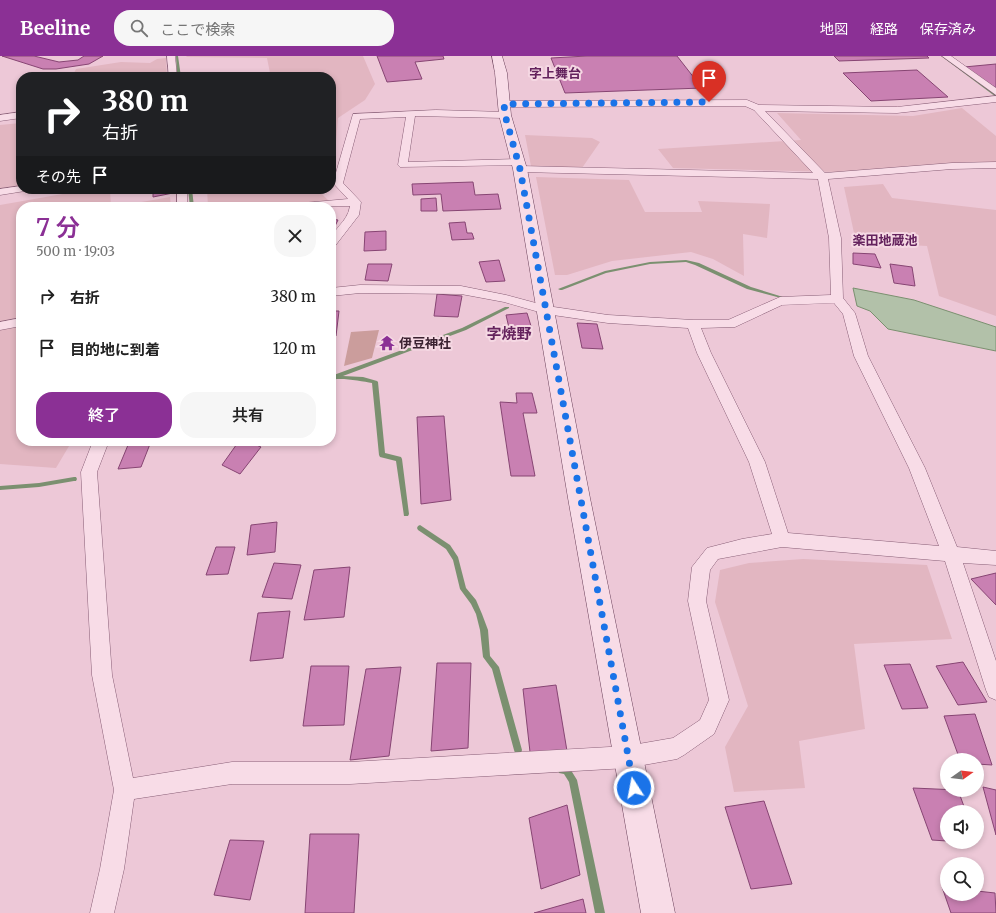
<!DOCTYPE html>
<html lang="ja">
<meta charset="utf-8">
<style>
body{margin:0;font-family:Merriweather,"Noto Sans JP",serif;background:#f6f6f6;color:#222;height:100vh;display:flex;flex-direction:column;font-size:15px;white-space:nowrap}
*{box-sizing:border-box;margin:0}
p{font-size:13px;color:#767676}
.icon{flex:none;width:22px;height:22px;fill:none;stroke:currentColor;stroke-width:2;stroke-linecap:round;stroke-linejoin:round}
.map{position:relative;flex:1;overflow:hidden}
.sheet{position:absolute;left:16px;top:146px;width:320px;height:244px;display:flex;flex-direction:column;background:#fff;border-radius:16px;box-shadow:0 2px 6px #0003}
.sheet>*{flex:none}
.guide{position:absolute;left:16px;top:16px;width:320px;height:122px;border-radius:16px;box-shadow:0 2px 6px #0003;background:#202124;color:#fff;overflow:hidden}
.needle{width:26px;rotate:76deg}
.fabs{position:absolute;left:940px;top:697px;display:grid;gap:8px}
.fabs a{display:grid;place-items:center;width:44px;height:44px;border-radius:50%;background:#fff;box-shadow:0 2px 6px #0003;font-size:20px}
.pin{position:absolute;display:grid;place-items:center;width:34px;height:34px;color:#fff;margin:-41px -17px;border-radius:50% 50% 50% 0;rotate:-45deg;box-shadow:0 0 4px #0007}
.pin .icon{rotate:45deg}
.me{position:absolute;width:44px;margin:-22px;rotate:349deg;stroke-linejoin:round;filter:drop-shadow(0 0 3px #0008)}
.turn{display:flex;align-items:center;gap:14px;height:84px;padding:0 20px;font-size:18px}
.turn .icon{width:52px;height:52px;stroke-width:2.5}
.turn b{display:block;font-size:28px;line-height:34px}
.then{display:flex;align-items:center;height:38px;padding:0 20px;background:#0003;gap:8px;font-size:15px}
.round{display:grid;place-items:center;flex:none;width:42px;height:42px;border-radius:16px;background:#f6f6f6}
.head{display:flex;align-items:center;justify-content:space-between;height:68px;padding:0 20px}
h1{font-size:24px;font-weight:600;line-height:30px;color:#8b3095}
.action{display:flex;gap:8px;margin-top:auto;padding:8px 20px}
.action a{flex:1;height:46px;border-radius:16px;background:#8b3095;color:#fff;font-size:16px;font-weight:600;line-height:46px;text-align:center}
.action a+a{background:#f6f6f6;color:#222}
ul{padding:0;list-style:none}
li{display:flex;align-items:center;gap:12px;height:52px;padding:0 20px}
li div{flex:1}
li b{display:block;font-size:15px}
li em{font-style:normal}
header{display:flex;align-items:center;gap:24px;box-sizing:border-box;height:56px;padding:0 20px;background:#8b3095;color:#fff}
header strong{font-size:19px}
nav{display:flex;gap:22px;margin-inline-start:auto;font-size:14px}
.search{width:280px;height:36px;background:#f6f6f6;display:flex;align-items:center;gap:10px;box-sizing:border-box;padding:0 14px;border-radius:16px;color:#767676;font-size:15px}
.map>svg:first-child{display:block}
.farmland{fill:#e2b6c1}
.green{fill:#cb9d9c}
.water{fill:#b2c1a9;stroke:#7b9070}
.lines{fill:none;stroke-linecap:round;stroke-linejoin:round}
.stream{fill:#7b9070;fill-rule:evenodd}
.building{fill:#c980b2;stroke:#874573}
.street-casing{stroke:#885e76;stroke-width:1}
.secondary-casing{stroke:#6a415a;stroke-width:1}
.street{fill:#f8dce7;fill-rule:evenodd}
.secondary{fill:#f8dce7;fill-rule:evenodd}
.route{stroke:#1a73e8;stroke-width:7;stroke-dasharray:0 12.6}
.labels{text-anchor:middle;stroke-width:4;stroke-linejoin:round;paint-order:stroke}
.far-quarter-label{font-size:13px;font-weight:bold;fill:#64225d;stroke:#f5d8e3}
.poi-label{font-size:13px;font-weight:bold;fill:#3a2130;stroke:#f5d8e3;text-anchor:start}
.quarter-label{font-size:15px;font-weight:bold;fill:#64225d;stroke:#f5d8e3}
</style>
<header>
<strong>Beeline</strong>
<div class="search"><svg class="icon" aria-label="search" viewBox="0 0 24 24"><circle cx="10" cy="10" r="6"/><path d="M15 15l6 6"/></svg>ここで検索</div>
<nav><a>地図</a><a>経路</a><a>保存済み</a></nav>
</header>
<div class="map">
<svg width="996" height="857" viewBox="0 0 996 857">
<rect width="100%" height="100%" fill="#edc8d7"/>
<!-- farmland -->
<path class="farmland" d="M186 0H363L375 28 365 44 338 62 336 87 331 97V21H195V16L270 17 267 2 187 1Z
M166 2 167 21H72L76 13 121 6 150 7 157 3Z
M962 52 996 80V106L837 116 673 112 658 93 801 84 777 57 913 60Z
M21 67V132L0 135V69Z
M525 79 592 82 600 86 582 112 531 110Z
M536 121 629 124 645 156H702L698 145 770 148 767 182 743 178 744 220 713 203 691 196 612 205 567 219H555Z
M883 128 892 142 996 154V260L939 240 927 190 856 186 844 131Z
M91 133H110L111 151H21V385H72L56 412 0 408V149Z
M207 133H317L330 146 208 151Z
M170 141 171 151H113Z
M803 503 927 509 952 583 854 588 865 673 799 685 805 732 734 736 725 691 748 650 715 546 720 514 749 507Z"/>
<!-- green -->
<path class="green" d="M379 274 372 302 344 310 351 276Z"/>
<!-- water -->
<path class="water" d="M853 232 914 244 996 271V295L888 273 870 255 857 250Z"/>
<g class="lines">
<!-- stream -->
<path class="stream" d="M176 0H178L181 21H177Z
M941 0H944L996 38V41Z
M188 133H192L194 151H190Z
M686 204 699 207 751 231 783 241 781 242 747 233 695 209 686 206 650 208 606 217 562 234H560L558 233 605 215 650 206Z
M505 251H509V252L466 274 343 320 363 321 377 325 378 326 385 397 401 401 402 403 409 458 408 460H404L396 405 380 401 379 399 372 327C362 325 340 321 331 324V320L462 272Z
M74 421H76L77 423 76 425H74L39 431 0 434V430L39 427Z
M420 469 450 489 458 501 466 532 476 544 482 558 488 574 490 600 499 611 522 694 521 697 518 698 515 697 514 694 492 613 483 601 480 574 476 558 471 548 460 533 453 504 446 493 418 474 417 472 418 470Z
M562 710 569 711 577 724 605 857H595L569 726 564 718 559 717 558 714 559 711Z"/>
</g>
<!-- building -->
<path class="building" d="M2 0H34L59 6 78 4 84 0H103L89 8 56 13H43Z
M377 0H443L444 3 415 6 422 23 387 26Z
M587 0H677L702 32 565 37 551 2Z
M834 0H927L929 2 839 5Z
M996 8V32L964 11Z
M917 14 948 41 871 45 843 17Z
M473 126 475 139 498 138 501 153 443 155 441 138 413 139 412 128Z
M153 133H172L173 137 153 141Z
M436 142 437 155H421V143Z
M331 163 338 164 331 178Z
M465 166 467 177H472L474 183 452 184 449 167Z
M386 175V194L364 195 365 176Z
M853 197 875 198 881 212 853 208Z
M499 204 505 225 486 226 479 206Z
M368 208H392L388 225 365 224Z
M890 208 912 211 915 230 894 227Z
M437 238 462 240 458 261 434 260Z
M331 255H339L336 280H331Z
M527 257 531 270 509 272 506 259Z
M577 267 597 268 603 293 582 292Z
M516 337H532L537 357H523L535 420H511L500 346 517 347Z
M444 360 451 444 421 448 417 361Z
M239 385H247L261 391 240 418 222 409Z
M150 388 141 411 118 413 128 389Z
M277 466 275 496 247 499 251 469Z
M216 491H235L228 518 206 519Z
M274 507 301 509 292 543 262 541Z
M350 511 344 561 304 564 314 514Z
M996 517V549L971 523Z
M290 555 283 602 250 605 258 557Z
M963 606 987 646 958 649 936 610Z
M437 607H471L468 692 431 695Z
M910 608 928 652 902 653 884 609Z
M311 610H349L344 669 303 670Z
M401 611 389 700 350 704 366 613Z
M556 629 567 695 530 696 523 633Z
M975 658 992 709 977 708V704H960L944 660Z
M983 731 996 734V779Z
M913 732 958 734 966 756H947V785L932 784Z
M764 745 792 828 751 833 725 751Z
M567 749 580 819 541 833 529 762Z
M310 778H359L354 857H305Z
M230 784 264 785 250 844 214 839Z
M942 831 947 832V838H977V835L995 837 996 857H951Z
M583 843 586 857H534Z"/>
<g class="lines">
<defs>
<path id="street" d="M167 0H175L177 21H169Z
M942 0H951L996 32V39Z
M996 40V46L897 57 765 55 825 117 952 107 996 106V112L952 113 828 123 841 182 843 242 855 257 868 300 925 412 957 491 996 495V509L963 507 996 605V644L989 641 986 634 945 505 782 491 718 503 710 514 706 545 729 644 714 678 684 699 677 703 627 712 350 728H232L134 743 124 813 114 857H90L100 813 114 734 92 619 81 416 93 385H109L97 416 112 619 133 722 232 706H350L627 690 673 682 700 664 709 644 688 545 692 511 707 492 742 483 772 478 749 406 697 297 688 272 608 267 546 258 504 246 461 238 360 237 331 240V232L360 229 461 230 506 239 547 250 608 259 693 264H728L780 241 831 239 829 182 818 123 520 116 515 113 520 110 813 117 754 54 745 50 504 51 500 48 504 45 747 44 759 49 897 51ZM834 247 843 258 854 300 909 412 939 490 788 477 765 406 711 297 701 272 735 271 782 249Z
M436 54 505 56 509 59 505 62 415 60 408 106 518 103 523 106 518 109 400 111 398 109 406 61 360 63 343 127 361 146 359 159 335 190 331 191C331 170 347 169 350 150L287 151 292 148 348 143 333 127 353 58Z
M21 56V62L0 65V59Z
M21 130V133H26L25 135 0 139V133Z
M177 133H187V151H177Z
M21 262V270L0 274V266Z"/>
<path id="secondary" d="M492 0H502L507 17 511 59 527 113 590 442 675 857H641L568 442 513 113 499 59 495 17Z"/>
</defs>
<!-- street casing -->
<use href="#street" class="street-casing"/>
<!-- secondary casing -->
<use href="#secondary" class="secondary-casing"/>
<!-- street -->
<use href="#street" class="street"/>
<!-- secondary -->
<use href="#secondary" class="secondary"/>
</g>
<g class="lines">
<!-- route -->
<path class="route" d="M634 732 520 113 505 59 504 48 709 46"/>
</g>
<!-- icons -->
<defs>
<symbol id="temple-bare" viewBox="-9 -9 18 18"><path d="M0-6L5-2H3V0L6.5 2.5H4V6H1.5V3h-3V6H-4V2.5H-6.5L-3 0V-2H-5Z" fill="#8b3095" stroke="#f5d8e3" stroke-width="2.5" paint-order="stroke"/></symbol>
</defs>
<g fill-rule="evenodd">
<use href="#temple-bare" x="376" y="276" width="22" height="22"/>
</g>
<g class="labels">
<!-- far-quarter labels -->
<g class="far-quarter-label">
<text x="555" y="22">字上舞台</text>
<text x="885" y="189">楽田地蔵池</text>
</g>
<!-- poi labels -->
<g class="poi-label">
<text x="399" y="292">伊豆神社</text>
</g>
<!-- quarter labels -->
<g class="quarter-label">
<text x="509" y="283">字焼野</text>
</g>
</g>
</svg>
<div class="fabs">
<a><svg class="needle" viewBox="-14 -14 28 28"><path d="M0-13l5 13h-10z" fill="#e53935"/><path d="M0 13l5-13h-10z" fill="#767676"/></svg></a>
<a><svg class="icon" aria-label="sound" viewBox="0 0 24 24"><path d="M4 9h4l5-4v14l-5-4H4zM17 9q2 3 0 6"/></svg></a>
<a><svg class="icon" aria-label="search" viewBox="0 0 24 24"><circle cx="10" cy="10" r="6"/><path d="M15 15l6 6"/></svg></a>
</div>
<div class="pin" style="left:709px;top:46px;background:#d93025"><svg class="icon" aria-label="arrive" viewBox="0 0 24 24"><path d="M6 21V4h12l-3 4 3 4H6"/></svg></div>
<svg class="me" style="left:634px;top:732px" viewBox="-20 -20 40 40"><circle r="17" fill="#1a73e8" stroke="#fff" stroke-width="3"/><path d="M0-11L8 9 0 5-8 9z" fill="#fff"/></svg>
<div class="guide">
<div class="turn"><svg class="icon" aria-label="right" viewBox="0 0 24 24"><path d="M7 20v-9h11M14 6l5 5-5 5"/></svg><div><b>380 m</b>右折</div></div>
<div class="then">その先<svg class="icon" aria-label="arrive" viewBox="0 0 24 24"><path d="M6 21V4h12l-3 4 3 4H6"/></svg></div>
</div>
<section class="sheet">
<div class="head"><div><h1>7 分</h1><p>500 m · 19:03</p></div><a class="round"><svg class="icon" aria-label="close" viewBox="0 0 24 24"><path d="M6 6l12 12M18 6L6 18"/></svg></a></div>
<ul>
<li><svg class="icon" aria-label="right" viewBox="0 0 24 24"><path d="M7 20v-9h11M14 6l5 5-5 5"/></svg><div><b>右折</b></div><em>380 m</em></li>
<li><svg class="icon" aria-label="arrive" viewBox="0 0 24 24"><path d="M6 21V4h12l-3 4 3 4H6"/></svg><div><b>目的地に到着</b></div><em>120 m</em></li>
</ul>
<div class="action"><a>終了</a><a>共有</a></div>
</section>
</div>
